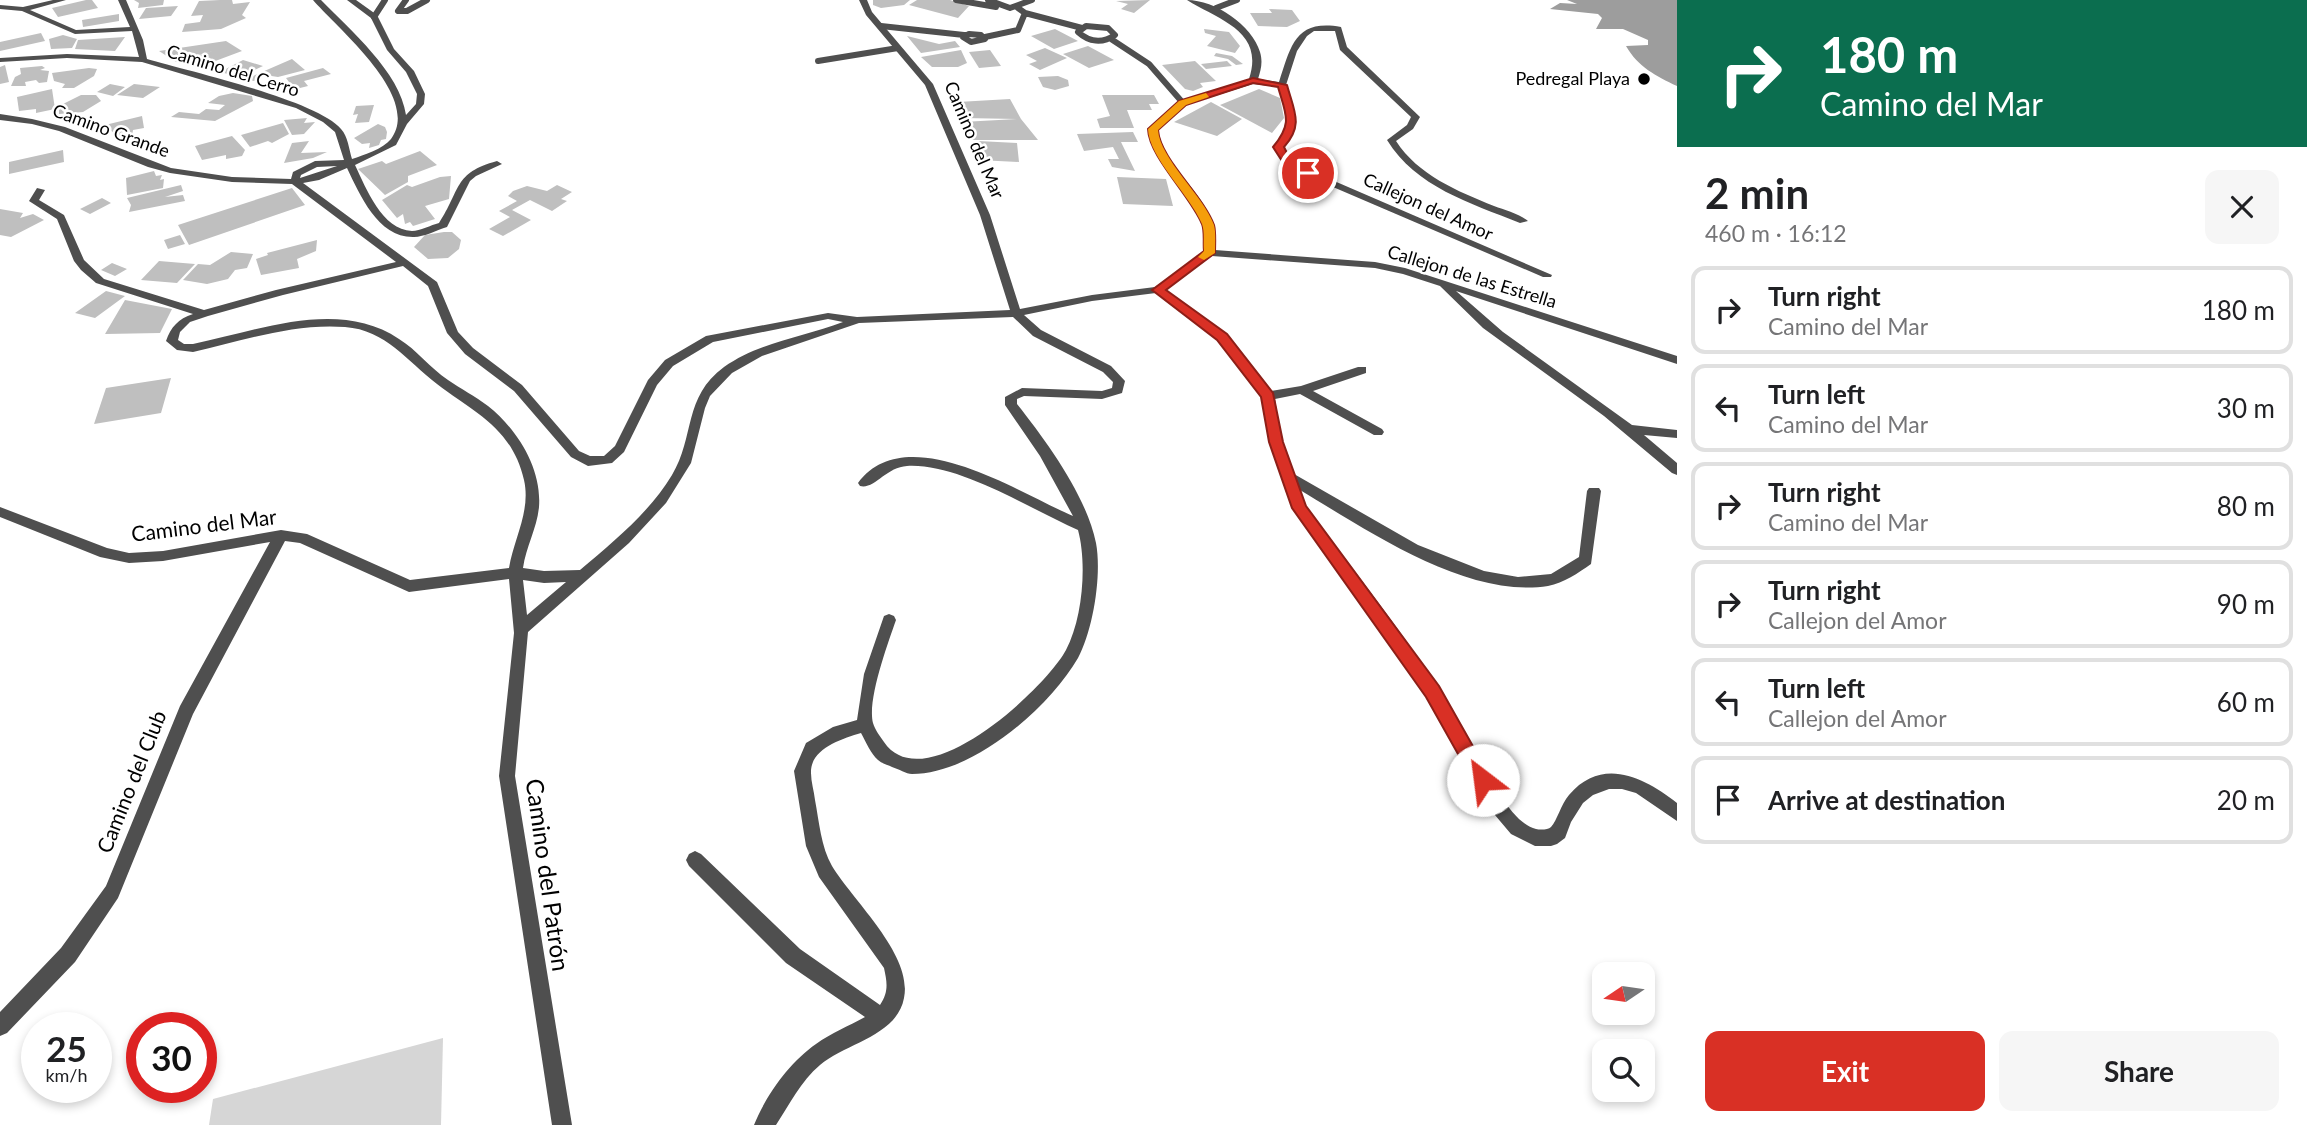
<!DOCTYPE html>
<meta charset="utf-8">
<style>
body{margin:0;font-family:Lato,sans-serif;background:#f6f6f6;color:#202124;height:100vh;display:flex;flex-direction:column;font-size:26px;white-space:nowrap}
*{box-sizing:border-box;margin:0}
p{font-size:23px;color:#757577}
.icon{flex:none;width:38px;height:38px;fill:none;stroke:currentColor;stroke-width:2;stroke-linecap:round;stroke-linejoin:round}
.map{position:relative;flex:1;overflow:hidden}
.details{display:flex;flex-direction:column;background:#fff;width:630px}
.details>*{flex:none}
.banner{background:#0b6e4f;color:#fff;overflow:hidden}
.needle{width:46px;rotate:257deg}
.tools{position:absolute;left:1592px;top:962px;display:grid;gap:14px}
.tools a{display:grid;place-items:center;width:63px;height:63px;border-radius:14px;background:#fff;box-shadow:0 4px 10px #0003;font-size:35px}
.speed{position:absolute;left:21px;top:1012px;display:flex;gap:14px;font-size:35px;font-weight:700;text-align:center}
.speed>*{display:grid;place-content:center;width:91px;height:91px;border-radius:50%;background:#fff;box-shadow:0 4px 10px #0003;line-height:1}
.speed small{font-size:18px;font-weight:400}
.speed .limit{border:10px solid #d22;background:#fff;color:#111}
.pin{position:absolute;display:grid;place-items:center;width:60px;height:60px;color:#fff;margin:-30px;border:4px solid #fff;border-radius:50%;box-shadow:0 2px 7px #0007}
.me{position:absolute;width:77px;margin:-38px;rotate:330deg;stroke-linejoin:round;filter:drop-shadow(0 0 5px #0008)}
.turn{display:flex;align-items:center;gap:24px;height:147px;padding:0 28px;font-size:32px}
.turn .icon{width:91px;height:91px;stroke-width:2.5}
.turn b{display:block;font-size:49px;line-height:60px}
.round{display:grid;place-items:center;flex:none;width:74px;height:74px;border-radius:14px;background:#f6f6f6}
.overview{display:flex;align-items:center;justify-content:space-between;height:119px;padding:0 28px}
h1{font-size:42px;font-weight:700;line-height:52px}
.cta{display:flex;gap:14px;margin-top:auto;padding:14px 28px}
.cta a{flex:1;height:80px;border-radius:14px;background:#d93025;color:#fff;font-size:28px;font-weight:700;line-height:80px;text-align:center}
.cta a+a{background:#f6f6f6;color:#202124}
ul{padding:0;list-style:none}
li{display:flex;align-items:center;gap:21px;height:88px;margin:0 14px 10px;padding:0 14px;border:4px solid #e0e0e0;border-radius:14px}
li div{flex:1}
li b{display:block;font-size:26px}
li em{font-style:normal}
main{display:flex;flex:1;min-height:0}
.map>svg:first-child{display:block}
.green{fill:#d6d6d6}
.water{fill:#9d9d9d}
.building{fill:#bfbfbf}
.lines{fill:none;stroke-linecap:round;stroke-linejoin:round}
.service{stroke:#4f4f4f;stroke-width:6}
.minor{fill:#4f4f4f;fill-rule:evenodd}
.route{fill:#d93025;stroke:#8d1f18;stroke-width:2}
.slow{fill:#f59e0b}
.poi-dot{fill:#000;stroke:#fff;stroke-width:2.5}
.labels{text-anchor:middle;stroke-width:5;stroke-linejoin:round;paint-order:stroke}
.far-street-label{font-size:18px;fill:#000;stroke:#fff}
.far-poi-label{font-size:18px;fill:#000;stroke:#fff;text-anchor:end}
.street-label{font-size:21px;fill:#000;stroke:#fff}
.near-street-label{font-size:24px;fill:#000;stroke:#fff}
</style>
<main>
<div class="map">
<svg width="1677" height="1125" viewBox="0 0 1677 1125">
<rect width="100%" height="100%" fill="#fff"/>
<!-- green -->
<path class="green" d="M443 1038 441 1125H209L213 1099Z"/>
<!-- water -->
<path class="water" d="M1567 0H1677V86C1656 76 1638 67 1626 46L1648 45V40L1623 29H1596L1602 18 1598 14 1550 9 1560 3 1577 4Z"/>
<!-- building -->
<path class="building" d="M86 0H92L98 8 58 17 52 8Z
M134 0H164L163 5 138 8 139 3Z
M220 0H232L233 4 250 2 242 15 246 18 221 29 182 32 185 24 200 22 203 15 191 16 199 1Z
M873 0H910L904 5 881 8 873 5Z
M917 0H950L969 6 958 18 909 5Z
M1150 0 1134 13 1121 9 1128 4 1116 1Z
M178 6 171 16 139 19 146 8Z
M1269 9 1292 10 1300 21 1287 27 1258 26 1250 13H1272Z
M119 14V21L83 27 82 20Z
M1055 29 1078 41 1054 49 1031 36Z
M1204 29 1229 32 1240 46 1235 53 1207 46 1216 36 1205 33Z
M41 33 45 41 0 51V42Z
M63 35 77 39 72 48 51 49 49 39Z
M907 36 939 44 955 41 960 47 921 53Z
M125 37 115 51 75 49 78 40Z
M226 41 242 51 202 66 182 61 213 51 176 62 159 51Z
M1088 46 1114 60 1089 68 1063 54Z
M1045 48 1067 58 1040 70 1029 64 1037 61 1026 55Z
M961 50 967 63 958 67H932L921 57Z
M990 50 1001 66 979 68 969 52Z
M1216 53 1232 56 1243 64 1236 65 1228 59 1214 56Z
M292 59 305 70 278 77 265 75 254 81 246 79Z
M243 60 263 66 248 73 237 70 228 74 220 72Z
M1195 61 1216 81 1200 83 1203 87 1193 91 1185 89 1162 65Z
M1227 61 1232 66 1206 69 1201 64Z
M5 65 9 82 0 84V67Z
M42 66 45 68 40 70 49 71 47 82 39 83 36 80 25 82 26 86H11L15 77 21 74 20 68Z
M89 68 97 69 94 76 74 88H62L65 84 54 81 52 73Z
M323 68 331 74 304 81 308 86 288 91 282 85 289 82 286 78Z
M1058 76 1068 80 1069 86 1055 90 1043 87 1038 77Z
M110 84 125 87 113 96 97 92Z
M134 84 160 87 143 98 117 95Z
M52 89 55 109 36 113V109L19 111 17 97Z
M1259 89 1280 98 1284 118 1272 133 1220 105Z
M233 93 252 96 253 101 215 121 171 117 179 112 199 114 206 109 219 110 225 105 208 103 219 96Z
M81 95H96L101 101 83 112 59 114V106Z
M1102 95H1154L1159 104H1149L1152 110H1127L1134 128H1100L1097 119 1110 116Z
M1010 99 1021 119 1038 140H971L962 122 1017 119 963 118 958 102Z
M1211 102 1242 119 1217 136 1174 122Z
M374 105 369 122 355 123 358 114 353 115 356 106Z
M142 116 144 128 133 130 132 136 119 138 105 125Z
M307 118 304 123 315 122 304 134 292 135 284 120Z
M283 123 289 134 272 143 268 141 250 147 241 135Z
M378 124 385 127 387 132 386 139 381 140 379 145 369 148 370 143 362 144 354 138Z
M1133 132 1138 142H1121L1135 171 1112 167 1108 159H1119L1113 147 1084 151 1077 134Z
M232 136 245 150 242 156 226 159V155L202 160 195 146Z
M309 141 301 153 327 152 313 158 284 163 292 143Z
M978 141 1017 143 1019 162 978 160Z
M63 150 64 162 9 174V162Z
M420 151 437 165 408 176V182L385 195 358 169 382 161 386 164Z
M154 171 156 176 162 175 160 180 164 179 163 188 127 195 126 178Z
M451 176 449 199 425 206 435 219 413 226 410 222 405 224 403 214 397 218 382 200 407 185 412 187 440 177Z
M1117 177 1166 179 1173 206 1123 204Z
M181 185 183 191 165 197 183 195 185 201 129 212 131 205 127 198Z
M557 185 572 192 561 199 567 201 552 211 530 200 512 210 531 220 503 236 489 229 510 217 499 211 517 201 508 196 513 191 527 186 547 191Z
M292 188 305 205 189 245 178 225Z
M102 198 111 203 90 214 80 209Z
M0 209 23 213 20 218 33 214 44 220 11 237 0 235Z
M444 232H452L461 240 459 249 448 258 428 259 414 247 425 235Z
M180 235 185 244 168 249 164 240Z
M317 240 316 251 297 259 299 268 261 275 256 259 268 255 267 253Z
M231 252 253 254 247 268 235 270 228 279 207 284 183 280 198 264 210 265Z
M159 261 195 264 177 283 141 280Z
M112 263 127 269 115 276 101 270Z
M106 291 125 296 95 318 75 313Z
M125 300 172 309 160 333 105 334Z
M171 378 161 413 94 424 106 388Z"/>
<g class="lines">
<!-- service -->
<path class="service" d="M406 0 398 11H407L427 0
M956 0 996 7
M988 0 1010 8 1032 0
M1018 8 1025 13 1082 28
M1216 8 1237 0
M374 17 385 0
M881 26 964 35
M1086 26 1108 28 1115 35C1102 44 1089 42 1078 32Z
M969 34 981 35 985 39 971 42 963 37Z
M985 37 1018 30 1025 13
M1111 39 1149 64 1183 103
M818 61 898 48"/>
<!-- minor -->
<path class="minor" d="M53 0H66L30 10 76 30 130 27 118 0H126L143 40 147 59C188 71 317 100 341 129 348 136 349 150 352 159 364 155 383 149 391 139 422 97 338 29 313 0H321C350 30 400 72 406 115L416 104 417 94 406 72 387 50 371 18 347 0H356L377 15 394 49 414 71 425 94 424 104 407 124 396 145 355 165C366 188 382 230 412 231 420 231 431 225 439 223 461 190 453 173 497 161L502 164 476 176 470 181 447 227C437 230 424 237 414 237 378 238 360 195 347 168L319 180 303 183 437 282 458 332 473 348 522 385 579 451 590 456H604L615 446 648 380 665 360 706 336 828 313 857 317 1010 310 980 215 925 85 866 15 859 0H867L872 12 933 84 990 215 1020 309 1092 295 1155 287 1205 252C1204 243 1206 233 1203 224 1190 189 1155 167 1149 129L1180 101 1249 79C1265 31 1219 20 1187 0 1215 0 1252 25 1260 52 1263 62 1261 70 1258 79L1279 82C1291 46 1295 19 1341 27L1347 47 1420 117 1413 129 1396 141C1418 175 1457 191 1494 206 1505 210 1519 214 1528 221L1520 223C1470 203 1416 187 1387 140L1407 125 1411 117 1340 50 1335 31H1314L1307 36 1297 51 1286 85 1295 124 1289 139 1283 147 1289 157 1311 171 1552 275 1551 277H1543L1305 175 1282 161 1274 147C1292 123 1285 114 1278 87L1253 84 1186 105 1158 130C1165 169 1205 191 1214 228 1216 235 1215 243 1215 250L1375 262 1405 268 1677 356V364L1456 291 1503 332 1632 425 1677 430V438L1644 435 1677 463V475L1672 473 1604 416 1483 328 1440 286 1403 274 1375 268 1212 256 1165 290 1226 334 1271 391 1301 386 1358 367H1366V373L1313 391 1382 429 1384 432 1382 435H1374L1300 394 1275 399 1282 442 1294 474 1418 545 1484 571 1518 577 1551 574 1579 557 1587 491 1589 488H1599L1601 491 1591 564C1578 573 1564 583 1548 586 1467 599 1367 530 1300 490L1306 506C1350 566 1397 625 1438 687 1454 710 1466 736 1480 760 1492 781 1512 823 1536 829 1540 830 1548 830 1551 827 1557 821 1561 804 1569 795 1602 756 1644 777 1677 803V821L1636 793 1622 789H1609L1593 795 1583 803 1571 822 1565 838 1557 844 1551 846H1535L1511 834 1489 808 1427 697 1295 512 1270 442 1262 397 1218 340 1156 293 1092 301 1024 315 1041 330 1111 366 1125 381 1122 393 1102 399 1024 396 1017 399V404C1047 442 1086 495 1096 543 1102 575 1093 630 1078 658 1049 708 973 774 912 774 906 774 899 769 892 767 888 765 881 763 878 760 871 754 866 742 861 733 841 739 810 749 811 773 811 782 814 791 815 800 819 821 821 847 832 866 854 902 913 955 904 998 897 1036 846 1043 820 1065 801 1081 789 1105 776 1125H754C766 1095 790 1062 816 1044 831 1033 849 1026 865 1017L786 963 689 866 686 860 689 854 695 851 701 854 800 949 880 1005C889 992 887 982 884 968L819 877 806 846 794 771 806 743 833 727 857 720 864 674 884 616 889 614 894 616 896 620C888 643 867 700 873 723 875 730 880 736 884 742 924 801 1045 689 1066 650 1083 618 1087 563 1078 530 1030 509 959 463 907 466 886 467 874 490 860 486L858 483C906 418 1019 493 1073 516L1040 456 1005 405V397L1022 388 1102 391 1112 388 1113 382 1103 372 1033 336 1013 317 859 323 762 356 732 373 710 396 705 408 691 463 666 503 629 543 528 632 515 776 572 1125H552L499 776 514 633 509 579 409 592 300 543 285 541 193 714 118 898 75 962 7 1033 0 1036V1012L61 948 106 886 180 706 270 542 163 561 129 563 100 557 0 517V507L107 548 129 553 163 551 281 530 307 534 410 580 509 568C514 538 531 511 524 480 512 428 475 413 437 384 407 361 386 330 345 327 293 323 243 341 193 352L177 350 166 341C171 327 178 319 193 314L96 283 81 270 74 261 57 219 29 201 37 188 45 190 39 200 64 215 84 260 104 279 204 310 276 290 396 262 292 184 232 182 170 173 148 167 59 131 32 124 0 120V114L32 119 65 127 171 168 232 177 291 179 293 172 315 161 344 160 335 132 323 122 296 108 142 62 67 58 0 62V58L67 54 139 57 132 31 75 34 22 11 0 9V5L23 7ZM337 166 300 178 301 175 317 167ZM403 266 428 286 447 333 465 354 514 391 571 457 588 466 612 463 624 452 657 385 673 366 713 342 828 319 843 322C804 337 759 342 724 367 683 397 695 437 672 475 649 513 613 542 580 570L544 571 523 568C526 547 537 528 539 507 542 468 517 429 488 406 475 396 461 389 448 380 430 368 417 350 399 339 338 298 258 331 193 344H184L178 340 180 332 190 322 208 316 283 295ZM523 580 544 583 566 582 527 615Z"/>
</g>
<!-- route -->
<path class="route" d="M1253 78 1287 85C1294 111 1304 125 1284 147L1289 157 1314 173 1305 175 1282 161 1273 147C1293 123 1286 115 1278 87L1253 83 1186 105 1158 130C1160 159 1203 195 1214 225 1216 233 1215 244 1215 253L1166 290 1227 334 1273 393 1283 442 1306 506 1439 686 1492 780 1489 786 1483 788 1476 786 1426 697 1292 508 1269 442 1261 397 1217 340 1152 290 1204 251C1203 243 1205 232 1202 224 1190 195 1149 157 1148 129L1179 101Z"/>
<!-- slow -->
<path class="slow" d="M1206 93 1209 97 1186 105 1158 130C1160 159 1203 195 1214 225 1216 233 1215 244 1215 253L1204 260 1198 257 1204 251C1203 243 1205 232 1202 224 1190 195 1149 158 1148 129L1179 101Z"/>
<!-- markers -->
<circle class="poi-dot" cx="1644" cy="79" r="7"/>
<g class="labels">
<!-- far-street labels -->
<g class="far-street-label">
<text transform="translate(233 71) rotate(17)" y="6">Camino del Cerro</text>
<text transform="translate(111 131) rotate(20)" y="6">Camino Grande</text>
<text transform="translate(974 140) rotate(67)" y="6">Camino del Mar</text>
<text transform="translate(1428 207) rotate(24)" y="6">Callejon del Amor</text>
<text transform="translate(1472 277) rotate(17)" y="6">Callejon de las Estrella</text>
</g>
<!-- far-poi labels -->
<g class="far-poi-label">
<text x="1630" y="85">Pedregal Playa</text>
</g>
<!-- street labels -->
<g class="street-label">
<text transform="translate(204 526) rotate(-7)" y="7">Camino del Mar</text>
<text transform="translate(132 782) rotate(-68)" y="7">Camino del Club</text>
</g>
<!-- near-street labels -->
<g class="near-street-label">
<text transform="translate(547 875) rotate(82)" y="8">Camino del Patrón</text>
</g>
</g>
</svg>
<div class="tools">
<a><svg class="needle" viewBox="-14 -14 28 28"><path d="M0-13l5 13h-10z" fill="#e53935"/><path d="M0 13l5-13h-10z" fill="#757577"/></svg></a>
<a><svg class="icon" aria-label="search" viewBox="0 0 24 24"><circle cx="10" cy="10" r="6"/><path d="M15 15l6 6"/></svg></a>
</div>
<div class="speed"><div>25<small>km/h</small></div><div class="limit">30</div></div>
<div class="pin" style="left:1308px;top:173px;background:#d93025"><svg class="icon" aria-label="arrive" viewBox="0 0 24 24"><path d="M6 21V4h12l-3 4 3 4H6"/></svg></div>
<svg class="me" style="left:1483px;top:780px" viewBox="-20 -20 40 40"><circle r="19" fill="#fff"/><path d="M0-13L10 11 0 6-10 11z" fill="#d93025"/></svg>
</div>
<section class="details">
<div class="banner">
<div class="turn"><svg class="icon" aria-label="right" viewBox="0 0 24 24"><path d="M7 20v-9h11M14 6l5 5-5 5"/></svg><div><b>180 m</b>Camino del Mar</div></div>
</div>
<div class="overview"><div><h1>2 min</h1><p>460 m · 16:12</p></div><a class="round"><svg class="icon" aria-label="close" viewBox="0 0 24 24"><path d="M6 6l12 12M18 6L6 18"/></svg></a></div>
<ul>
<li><svg class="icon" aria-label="right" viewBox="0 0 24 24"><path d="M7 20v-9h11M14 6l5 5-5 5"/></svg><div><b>Turn right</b><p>Camino del Mar</p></div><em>180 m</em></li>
<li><svg class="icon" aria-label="left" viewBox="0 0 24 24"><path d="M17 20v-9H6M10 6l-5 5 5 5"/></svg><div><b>Turn left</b><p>Camino del Mar</p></div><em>30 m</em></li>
<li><svg class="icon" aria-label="right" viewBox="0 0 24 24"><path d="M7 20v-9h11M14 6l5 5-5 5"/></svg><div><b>Turn right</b><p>Camino del Mar</p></div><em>80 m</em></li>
<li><svg class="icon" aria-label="right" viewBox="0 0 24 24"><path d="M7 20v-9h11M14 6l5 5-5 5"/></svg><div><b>Turn right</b><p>Callejon del Amor</p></div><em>90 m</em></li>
<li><svg class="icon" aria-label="left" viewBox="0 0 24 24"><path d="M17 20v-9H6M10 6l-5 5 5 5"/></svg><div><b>Turn left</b><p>Callejon del Amor</p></div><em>60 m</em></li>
<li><svg class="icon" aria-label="arrive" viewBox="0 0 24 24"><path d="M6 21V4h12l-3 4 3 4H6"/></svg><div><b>Arrive at destination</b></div><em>20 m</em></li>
</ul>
<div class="cta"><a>Exit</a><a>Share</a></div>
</section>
</main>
